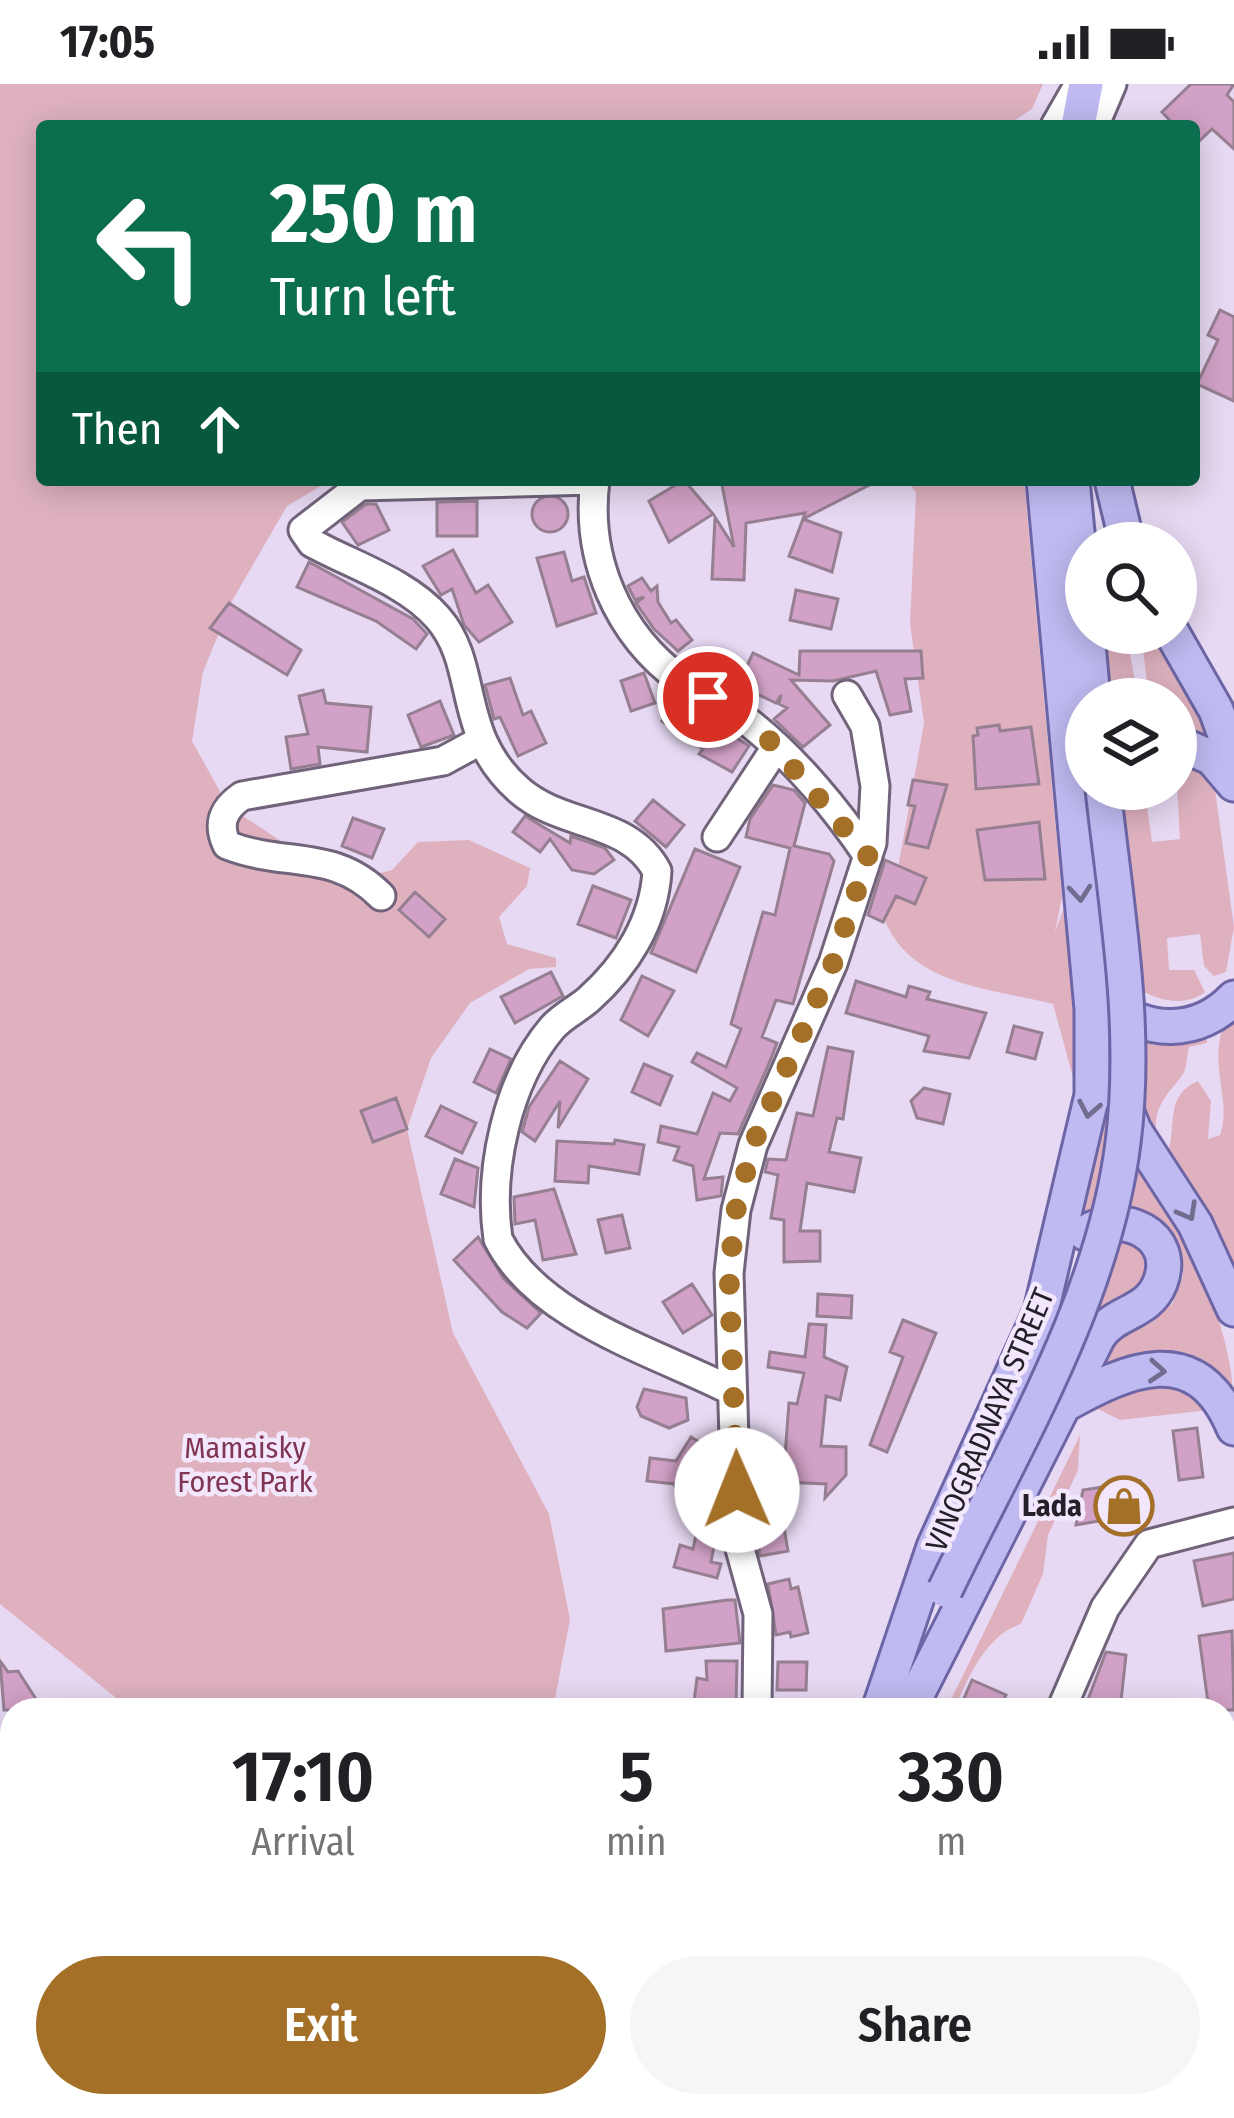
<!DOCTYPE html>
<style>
body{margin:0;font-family:"Fira Sans Condensed",sans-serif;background:#f6f6f6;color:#202124;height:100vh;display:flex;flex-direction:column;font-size:45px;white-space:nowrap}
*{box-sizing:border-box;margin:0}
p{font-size:39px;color:#757577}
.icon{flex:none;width:66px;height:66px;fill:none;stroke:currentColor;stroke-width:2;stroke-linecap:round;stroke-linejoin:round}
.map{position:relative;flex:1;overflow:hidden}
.side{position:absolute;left:0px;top:1614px;width:1236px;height:420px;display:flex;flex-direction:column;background:#fff;border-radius:36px 36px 0 0;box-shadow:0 6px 30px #0003}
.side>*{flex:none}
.banner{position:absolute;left:36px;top:36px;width:1164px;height:366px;border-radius:12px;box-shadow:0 6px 30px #0003;background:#0b6e4f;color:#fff;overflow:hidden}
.controls{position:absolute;left:1065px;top:438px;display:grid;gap:24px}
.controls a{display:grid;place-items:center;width:132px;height:132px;border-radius:50%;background:#fff;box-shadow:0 6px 30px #0003;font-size:60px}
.pin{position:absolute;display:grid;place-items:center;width:102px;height:102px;color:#fff;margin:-51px;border:6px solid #fff;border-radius:50%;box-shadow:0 3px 12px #0007}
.me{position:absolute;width:132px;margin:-66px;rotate:359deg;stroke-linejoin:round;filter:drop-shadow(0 0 9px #0008)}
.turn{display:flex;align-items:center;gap:42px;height:252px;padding:0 36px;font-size:54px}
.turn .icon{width:156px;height:156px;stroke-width:2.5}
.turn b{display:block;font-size:84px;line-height:102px}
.then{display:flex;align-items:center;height:114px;padding:0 36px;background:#0003;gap:24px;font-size:45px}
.eta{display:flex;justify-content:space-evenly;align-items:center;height:204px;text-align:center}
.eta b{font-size:72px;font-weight:600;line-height:84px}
.button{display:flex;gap:24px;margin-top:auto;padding:24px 36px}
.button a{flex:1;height:138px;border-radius:72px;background:#a47028;color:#fff;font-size:48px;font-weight:600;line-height:138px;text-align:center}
.button a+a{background:#f6f6f6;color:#202124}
.status{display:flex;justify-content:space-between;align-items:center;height:84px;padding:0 60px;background:#fff;direction:ltr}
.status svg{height:33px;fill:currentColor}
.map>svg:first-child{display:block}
.green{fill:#dfb1bf}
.building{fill:#d2a1c7;stroke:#967f91;stroke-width:3}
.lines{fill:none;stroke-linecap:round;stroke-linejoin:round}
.minor-casing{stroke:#70637a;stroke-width:33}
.major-casing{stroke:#6d66a6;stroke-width:39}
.minor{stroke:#fff;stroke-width:27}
.major{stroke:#bfbbf2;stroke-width:33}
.major-bridge-casing{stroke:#6d66a6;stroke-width:39;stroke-linecap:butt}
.major-bridge{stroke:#bfbbf2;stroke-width:33}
.oneway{stroke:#726d8e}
.route{stroke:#a47028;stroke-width:21;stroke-dasharray:0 37.8}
.labels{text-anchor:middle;stroke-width:9;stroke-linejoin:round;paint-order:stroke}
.street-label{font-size:30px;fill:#241f29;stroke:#f3e7fd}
.park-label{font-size:30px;fill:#803652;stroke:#f3e7fd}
.poi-label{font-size:30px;font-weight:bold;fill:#241f29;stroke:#f3e7fd;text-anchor:end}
</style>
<div class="status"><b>17:05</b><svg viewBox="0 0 49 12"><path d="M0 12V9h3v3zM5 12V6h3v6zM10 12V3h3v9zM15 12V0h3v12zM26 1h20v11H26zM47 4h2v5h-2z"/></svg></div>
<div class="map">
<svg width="1234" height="2034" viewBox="0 0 1234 2034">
<rect width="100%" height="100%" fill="#e7d9f3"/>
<!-- green -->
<path class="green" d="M0 0H1043L1032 25 1006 42H42V396H331L287 422 232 517 203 588 192 657 228 722 316 780 362 794 392 786 418 758 469 756 530 784 527 802 499 833 507 860 556 874V883L529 885 470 919 431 974 407 1045 453 1249 549 1430 570 1535 553 1626H131L0 1520Z
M908 396H1024L1062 813 1055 848 1069 810 1080 995 1073 993 1053 920C986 903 907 902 882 829L896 795 924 639 910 540 916 409Z
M1086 549 1127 553 1138 615H1086V630L1079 571Z
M1141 549H1164L1218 666 1176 650V615H1149Z
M1183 681 1203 689 1215 706 1234 843 1226 888 1214 892 1204 882 1200 850 1167 854 1169 886H1194L1205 908C1182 925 1155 915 1132 902L1105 705H1161L1146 715 1152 758 1180 755 1176 686Z
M1234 920V1208L1133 1028 1142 940 1207 946V959L1189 963C1186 973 1188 985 1181 993 1164 1014 1150 1028 1158 1059L1169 1064C1176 1037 1166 1011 1198 997L1211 1017 1208 1055 1220 1051C1234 1009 1200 975 1234 920Z
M1105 989C1144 1103 1234 1203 1234 1328L1160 1271 1103 1279 1116 1255 1152 1238 1172 1220 1183 1192 1182 1177 1169 1147 1137 1126 1079 1137Z
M1119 1151 1145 1163 1151 1200 1089 1243Z
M1118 1298 1180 1301 1209 1326 1120 1336 1088 1320Z
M1080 1351 1078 1386 1048 1451 1043 1490 1021 1540C987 1550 967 1595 954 1626H946Z"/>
<!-- building -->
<path class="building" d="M1191 0H1234L1227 11 1234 18V65L1212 45 1194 62V42H1175L1162 28Z
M1220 226 1234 233V317L1197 300 1218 256 1208 251Z
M684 396 713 430 669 458 649 417Z
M721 396H877V397L803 435 805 429 746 439 744 496 712 495 715 433 734 463Z
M532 430a18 18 0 1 1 36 0a18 18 0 1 1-36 0Z
M477 417V452H437V418Z
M366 420H376L389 446 358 461 342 438Z
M803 435 841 449 832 488 789 472Z
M453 466 476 509 488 501 512 538 479 558 464 541 452 505 441 511 423 482Z
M564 468 572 497 584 493 596 529 557 542 537 474Z
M309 478 413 535 427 550 416 565 376 537 297 503Z
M642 494 651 507 657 502 658 518 671 539 676 536 692 556 678 567 654 545 636 519 644 513 635 516 628 502Z
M796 506 838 515 831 545 790 536Z
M229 519 301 566 287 591 210 544Z
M800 567H921L923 594 905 595 911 627 890 631 876 587 833 597 791 596 830 641 803 663 774 635 787 624 779 620 781 611 776 619 738 601 753 569 799 591Z
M644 589 655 619 631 627 621 597Z
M510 594 523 631 531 627 546 659 518 672 500 633 494 635 485 601Z
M323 606 326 619 371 623 367 668 318 663 320 680 291 685 286 653 308 650 299 612Z
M677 615 749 662 732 688 699 670 703 665 662 637Z
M440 617 454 651 421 663 408 631Z
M999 641 1000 647 1031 643 1039 700 976 705 973 652 978 651 977 644Z
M913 696 947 701 928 764 906 759 915 722 908 721Z
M773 701 794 706 805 719 794 762 829 770 834 777 793 920 776 916 762 953 777 959 770 977 738 1050 720 1049 704 1095 723 1093 721 1112 697 1116 693 1082 674 1076 679 1063 658 1058 661 1042 697 1050 713 1009 730 1017 737 1004 692 978 697 969 726 983 741 945 731 940 763 828 775 831 790 764 746 753 750 735Z
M653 716 684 741 666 763 635 737Z
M525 732 570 759 571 752 605 764 614 776 594 790 572 786 550 755 540 768 513 748Z
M353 734 384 745 372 774 342 762Z
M1039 738 1045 795 985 796 977 746Z
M695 765 740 783 696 888 651 869Z
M885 776 926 794 915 820 896 812 883 838 868 831Z
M593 802 631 816 616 854 578 840Z
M415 808 445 835 429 853 399 826Z
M551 888 563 912 515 939 501 913Z
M642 892 674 907 648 952 621 936Z
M856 897 906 913 909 902 930 908 927 915 986 929 969 974 924 967 929 952 846 929Z
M1014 942 1042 949 1035 975 1007 968Z
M828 963 853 968 843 1035 837 1034 829 1068 861 1074 854 1108 807 1099 800 1147H820V1177L784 1178V1136L771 1134 778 1091 765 1088 768 1075 786 1076 797 1029 813 1032Z
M490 965 511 975 496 1009 474 998Z
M560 977 588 995 558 1044 560 1017 535 1057 522 1048 529 1023Z
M644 980 672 992 660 1021 632 1008Z
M924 1004 950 1010 943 1040 917 1034 911 1017Z
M396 1014 407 1045 373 1058 361 1027Z
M441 1022 476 1039 462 1069 426 1052Z
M615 1056 644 1061 639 1090 589 1082 588 1099 555 1097 557 1057 614 1060Z
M455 1075 478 1084 474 1123 441 1110Z
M554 1105 576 1170 543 1176 535 1136 515 1140 514 1113Z
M622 1131 630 1164 606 1169 598 1136Z
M478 1153 504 1195 541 1229 527 1244 502 1228 454 1176Z
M692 1200 712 1231 683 1249 663 1218Z
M818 1210 852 1212 851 1234 817 1232Z
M903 1236 936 1249 887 1368 870 1361 903 1273 890 1268Z
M809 1240 826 1241 824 1273 847 1283 840 1316 826 1312 821 1362 846 1363V1391L825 1414 826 1400 783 1398 789 1319 797 1320 804 1289 768 1283 770 1268 805 1273Z
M644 1305 686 1314 688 1336 669 1344 641 1332 637 1323Z
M1197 1344 1203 1393 1179 1396 1173 1347Z
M691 1353 711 1365 696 1390 707 1412 685 1423 674 1400 647 1397 650 1374 676 1377Z
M1140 1397 1144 1429 1076 1441 1083 1406Z
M780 1421 788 1467 760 1472 754 1426Z
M698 1442 717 1446 711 1478 721 1480 717 1494 674 1483 680 1461 693 1465Z
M1234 1469V1515L1203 1522 1194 1477Z
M789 1495 791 1505 798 1503 808 1549 791 1553 790 1548 776 1551 768 1500Z
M727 1516H735L740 1559 666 1567 663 1525Z
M1232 1547 1234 1626H1209L1199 1552Z
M1106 1568 1126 1571 1120 1626H1084Z
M0 1577 8 1588 18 1587 43 1626H4Z
M706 1577H737L736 1622 712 1619 711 1626H693L697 1594 707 1596Z
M778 1578H807L806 1606H777Z
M972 1596 1006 1611 999 1626H959Z"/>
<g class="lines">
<defs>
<path id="minor" d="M1098 33 1112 0
M1055 42 1079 0
M594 396 360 402 303 446 312 459C352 481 407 498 438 534 480 582 455 650 519 706 562 744 629 734 657 787 654 838 626 882 589 915 578 925 562 932 552 944 507 997 488 1087 498 1155 538 1235 658 1269 732 1307
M595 396C585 474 617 550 682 597 704 613 730 624 752 641 795 675 838 727 868 772
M717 753 775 665
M381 812C334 764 285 784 227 761 217 740 223 725 242 712L443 677 480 657
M757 1626 758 1530 737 1454 729 1189 736 1126 753 1061 833 879 872 759 875 702 865 642 847 611
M1061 1626 1105 1524 1149 1460 1234 1438
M0 1753 12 1761
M394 2022 410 2034
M1102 2022 1104 2034"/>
<path id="major" d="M1078 42 1086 0
M1072 396 1086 542
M1112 396 1127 459
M1087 549 1093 615
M1172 549 1216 626 1234 676
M1176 658 1212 674 1234 700
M1109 917C1145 952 1199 951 1234 914
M1121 1014 1134 1046 1195 1140 1234 1225
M1064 1321C1127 1286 1196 1253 1234 1344
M879 1626 934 1463 1041 1227 1092 1011V925L1044 396
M909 1626 1098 1253C1114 1227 1148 1230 1160 1199 1179 1151 1121 1124 1085 1149
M701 2034 704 2022"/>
</defs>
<!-- minor casing -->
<use href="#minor" class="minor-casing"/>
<!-- major casing -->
<use href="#major" class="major-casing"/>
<!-- minor -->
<use href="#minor" class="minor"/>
<!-- major -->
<use href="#major" class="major"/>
<defs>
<path id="major-bridge" d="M945 1506C1013 1364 1103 1218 1123 1059 1138 942 1116 822 1103 705"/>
</defs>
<!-- major-bridge casing -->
<use href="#major-bridge" class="major-bridge-casing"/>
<!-- major-bridge -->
<use href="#major-bridge" class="major-bridge"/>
</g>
<!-- one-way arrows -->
<defs><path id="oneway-chevron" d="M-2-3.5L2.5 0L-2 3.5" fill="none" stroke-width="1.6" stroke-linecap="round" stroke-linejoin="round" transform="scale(3)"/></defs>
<g class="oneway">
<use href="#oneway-chevron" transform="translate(1080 809) rotate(85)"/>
<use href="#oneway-chevron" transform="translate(1089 1025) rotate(101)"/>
<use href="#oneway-chevron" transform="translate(1188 1128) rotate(61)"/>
<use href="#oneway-chevron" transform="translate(1157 1287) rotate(4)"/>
</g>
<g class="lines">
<!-- route -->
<path class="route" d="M708 613 769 656 868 772 833 879 753 1060 736 1126 729 1189 737 1406"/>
</g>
<!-- icons -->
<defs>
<symbol id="shop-ring" viewBox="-11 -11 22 22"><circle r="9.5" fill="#f3e7fd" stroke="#a47028" stroke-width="1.5"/><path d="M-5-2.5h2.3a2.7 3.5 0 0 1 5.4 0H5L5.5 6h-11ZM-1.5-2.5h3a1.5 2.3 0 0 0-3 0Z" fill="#a47028"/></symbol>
</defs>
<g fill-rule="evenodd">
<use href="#shop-ring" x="1091" y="1389" width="66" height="66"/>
</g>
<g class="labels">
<!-- street labels -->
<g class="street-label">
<text transform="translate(990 1336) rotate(-67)" y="10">VINOGRADNAYA STREET</text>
</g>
<!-- park labels -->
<g class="park-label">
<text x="245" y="1374">Mamaisky<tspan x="245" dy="34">Forest Park</tspan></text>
</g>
<!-- poi labels -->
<g class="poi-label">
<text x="1082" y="1432">Lada</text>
</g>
</g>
</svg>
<div class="controls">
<a><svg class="icon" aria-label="search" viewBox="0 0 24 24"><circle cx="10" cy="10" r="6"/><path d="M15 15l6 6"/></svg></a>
<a><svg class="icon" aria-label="layers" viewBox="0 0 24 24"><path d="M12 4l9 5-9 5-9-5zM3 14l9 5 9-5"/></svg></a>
</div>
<div class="pin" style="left:708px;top:613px;background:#d93025"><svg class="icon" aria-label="arrive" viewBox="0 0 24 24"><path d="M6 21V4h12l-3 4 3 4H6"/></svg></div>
<svg class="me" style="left:737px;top:1406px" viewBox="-20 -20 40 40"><circle r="19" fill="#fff"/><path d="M0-13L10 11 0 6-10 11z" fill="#a47028"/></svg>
<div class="banner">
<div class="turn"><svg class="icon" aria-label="left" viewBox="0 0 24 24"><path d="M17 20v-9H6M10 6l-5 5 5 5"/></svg><div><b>250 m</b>Turn left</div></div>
<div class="then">Then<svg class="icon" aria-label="ahead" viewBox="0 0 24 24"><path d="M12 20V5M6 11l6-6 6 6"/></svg></div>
</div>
<section class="side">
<div class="eta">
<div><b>17:10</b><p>Arrival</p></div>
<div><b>5</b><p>min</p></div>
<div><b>330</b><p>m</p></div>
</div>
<div class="button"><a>Exit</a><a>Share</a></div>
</section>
</div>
